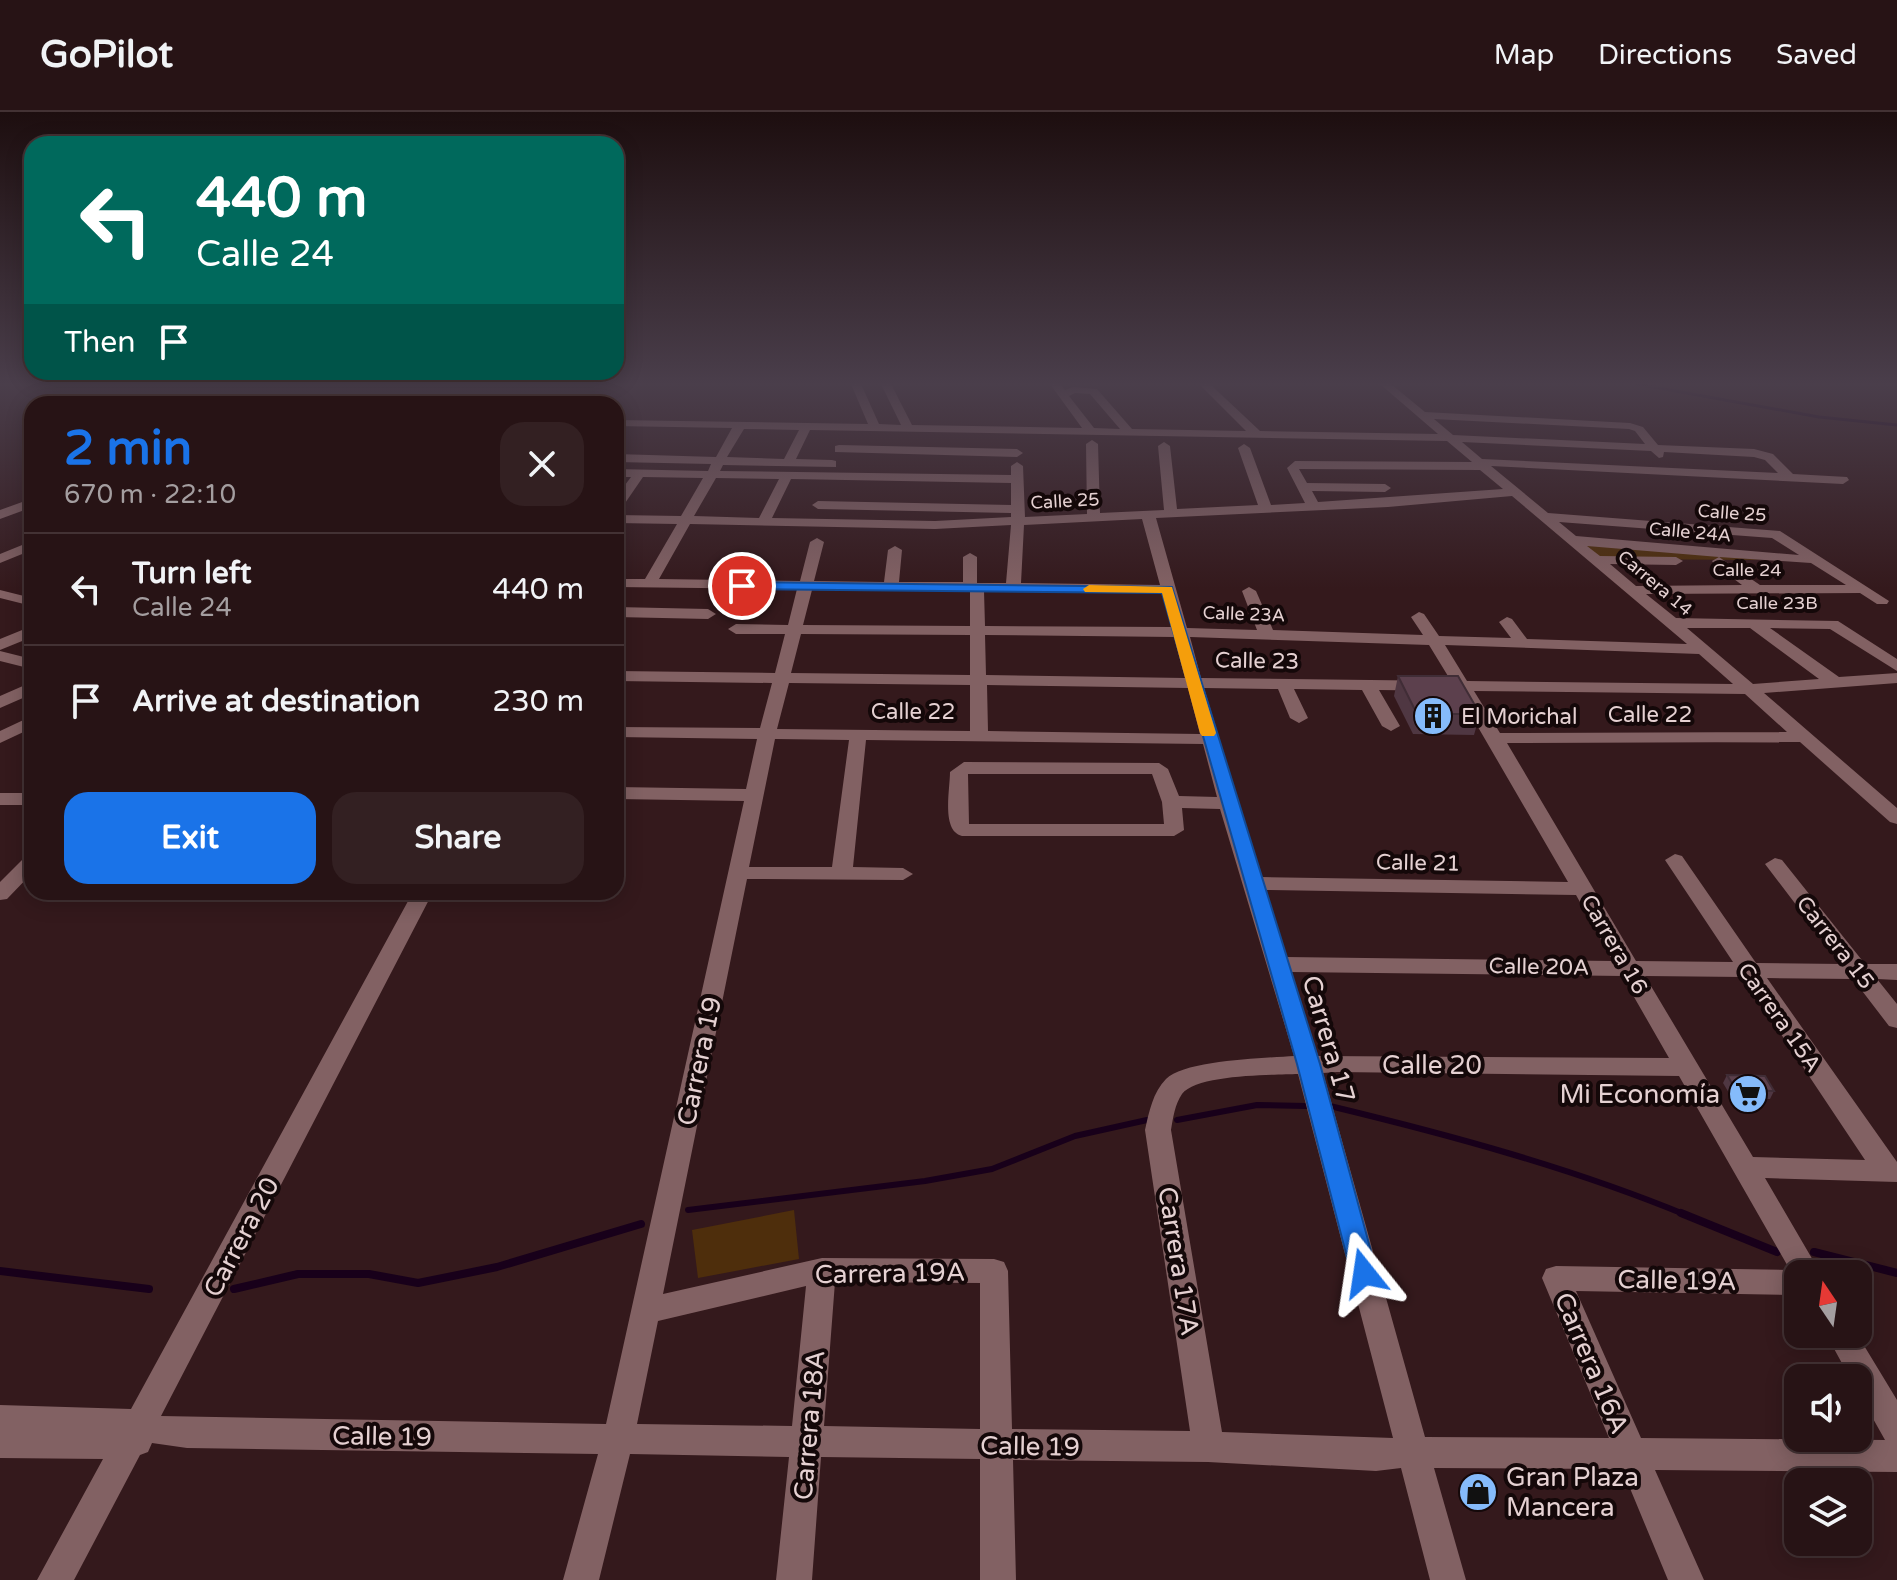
<!DOCTYPE html>
<meta charset="utf-8">
<style>
body{margin:0;font-family:"Varela Round",sans-serif;background:#332022;color:#f1f3f6;height:100vh;display:flex;flex-direction:column;font-size:30px;white-space:nowrap}
*{box-sizing:border-box;margin:0}
p{font-size:26px;color:#a49ea0}
.icon{flex:none;width:44px;height:44px;fill:none;stroke:currentColor;stroke-width:2;stroke-linecap:round;stroke-linejoin:round}
.map{position:relative;flex:1;overflow:hidden}
.sheet{position:absolute;left:24px;top:284px;width:600px;height:504px;display:flex;flex-direction:column;background:#271315;border-radius:24px;box-shadow:0 4px 20px #0003,0 0 0 2px #433234}
.sheet>*{flex:none}
.hud{position:absolute;left:24px;top:24px;width:600px;height:244px;border-radius:24px;box-shadow:0 4px 20px #0003,0 0 0 2px #433234;background:#00695c;color:#fff;overflow:hidden}
.needle{width:52px;rotate:347deg}
.controls{position:absolute;left:1784px;top:1148px;display:grid;gap:16px}
.controls a{display:grid;place-items:center;width:88px;height:88px;border-radius:16px;background:#271315;box-shadow:0 4px 20px #0003,0 0 0 2px #433234;font-size:40px}
.pin{position:absolute;display:grid;place-items:center;width:68px;height:68px;color:#fff;margin:-34px;border:4px solid #fff;border-radius:50%;box-shadow:0 2px 8px #0007}
.me{position:absolute;width:88px;margin:-44px;rotate:345deg;stroke-linejoin:round;filter:drop-shadow(0 0 6px #0008)}
.turn{display:flex;align-items:center;gap:28px;height:168px;padding:0 40px;font-size:36px}
.turn .icon{width:104px;height:104px;stroke-width:2.5}
.turn b{display:block;font-size:56px;line-height:68px}
.then{display:flex;align-items:center;height:76px;padding:0 40px;background:#0003;gap:16px;font-size:30px}
.round{display:grid;place-items:center;flex:none;width:84px;height:84px;border-radius:24px;background:#332022}
.head{display:flex;align-items:center;justify-content:space-between;height:136px;padding:0 40px}
h1{font-size:48px;font-weight:700;line-height:60px;color:#1a73e8}
.button{display:flex;gap:16px;margin-top:auto;padding:16px 40px}
.button a{flex:1;height:92px;border-radius:24px;background:#1a73e8;color:#fff;font-size:32px;font-weight:700;line-height:92px;text-align:center}
.button a+a{background:#332022;color:#f1f3f6}
ul{padding:0;list-style:none}
li{display:flex;align-items:center;gap:24px;height:112px;padding:0 40px;border-top:2px solid #433234}
li div{flex:1}
li b{display:block;font-size:30px}
li em{font-style:normal}
header{display:flex;align-items:center;gap:48px;box-sizing:border-box;height:112px;padding:0 40px;background:#271315;border-bottom:2px solid #433234}
header strong{font-size:38px}
nav{display:flex;gap:44px;margin-inline-start:auto;font-size:28px}
.map>svg:first-child{display:block}
.green{fill:#4e2e0c}
.lines{fill:none;stroke-linecap:round;stroke-linejoin:round}
.stream-far2{stroke:#18001a;stroke-width:3}
.stream-far1{stroke:#18001a;stroke-width:6}
.stream{stroke:#18001a;stroke-width:8}
.minor{fill:#826163;fill-rule:evenodd}
.wall{fill:#4f3742}
.building{fill:#5c404d;stroke:#402d36;stroke-width:2}
.route{fill:#1a73e8;stroke:#114b97;stroke-width:2}
.slow{fill:#f59e0b}
.labels{text-anchor:middle;stroke-width:8;stroke-linejoin:round;paint-order:stroke}
.far-street-label{font-size:18px;fill:#e5d1d2;stroke:#140809}
.street-label{font-size:22px;fill:#e5d1d2;stroke:#140809}
.poi-label{font-size:22px;fill:#e5d1d2;stroke:#140809;text-anchor:start}
.near-street-label{font-size:26px;fill:#e5d1d2;stroke:#140809}
.near-poi-label{font-size:26px;fill:#e5d1d2;stroke:#140809;text-anchor:end}
</style>
<header>
<strong>GoPilot</strong>
<nav><a>Map</a><a>Directions</a><a>Saved</a></nav>
</header>
<div class="map">
<svg width="1897" height="1468" viewBox="0 0 1897 1468">
<rect width="100%" height="100%" fill="#34191c"/>
<!-- green -->
<path class="green" d="M1579 430 1762 448 1599 447Z
M794 1098 799 1147 698 1166 692 1118Z"/>
<g class="lines">
<!-- stream-far2 -->
<path class="stream-far2" d="M1637 272 1819 305 1897 313"/>
<!-- stream-far1 -->
<path class="stream-far1" d="M1330 994C1450 1023 1572 1056 1686 1103
M1177 1008 1257 993 1306 994
M688 1098 925 1069 992 1057 1075 1024 1147 1008"/>
<!-- stream -->
<path class="stream" d="M1681 1101 1777 1140
M1814 1140 1897 1161
M0 1159 149 1177
M234 1177 298 1162H369L418 1171 497 1155 641 1112"/>
<!-- minor -->
<path class="minor" d="M851 272H861L879 312 901 313 881 272H891L912 313 1082 316 1050 272H1060L1065 278 1073 275 1097 277 1132 317 1246 319 1199 272H1210L1260 319 1438 322 1380 272H1391L1425 300 1630 311 1643 315 1658 333 1754 337 1773 342 1793 362 1847 365 1849 368 1843 372 1491 354 1548 401 1780 419 1889 489 1887 492H1877L1860 481 1646 482 1676 506 1838 509 1897 547V559L1830 517 1770 516 1839 565 1897 561V571L1764 581 1897 696V712L1890 710 1800 630 1507 631 1636 849 1733 850 1665 748 1675 742 1682 744 1756 851 1841 852 1765 752 1775 746 1782 748 1865 852H1897V868L1877 867 1897 892V916L1889 914 1853 867 1767 866 1897 1050V1070L1765 1066 1821 1162H1798V1183L1576 1179 1641 1326 1885 1328 1858 1280V1266H1850L1826 1222H1857L1897 1288V1360L1655 1358 1704 1468H1668L1622 1357 1434 1356 1466 1468H1430L1401 1356 1376 1359 1208 1350 1013 1348 1016 1468H980V1347L821 1345 812 1468H776L789 1345 630 1342 599 1468H563L598 1342 187 1336 152 1331 148 1340 140 1343 74 1468H37L103 1347 0 1346V1293L131 1297 413 780H433L161 1304 606 1312 744 689 616 687V675L746 677 757 627 616 625V615L760 616 772 571 616 569V559L775 561 785 522H736L728 517 736 512 788 513 797 477 616 475V467H645L677 412 616 411V403L681 404 703 366 643 365 621 397 616 398V385L631 365H616V357L708 359 711 352 616 350V342L716 345 732 316 616 314V308L868 312ZM1075 281 1090 282 1120 317 1094 316 1069 284ZM1434 307 1629 317 1635 319 1645 332 1453 323ZM744 317 799 318 784 347 727 345ZM810 318 1447 329 1472 350 1295 349 1287 356 1305 391 1271 393 1250 336 1244 332 1238 336 1258 393 1177 397 1170 334 1164 330 1158 334 1164 398 1100 401 1098 332 1092 328 1086 332 1087 402 1025 405 1023 354 1017 350 1011 354V363L720 359 723 353 836 355V349L832 348 796 347ZM1462 330 1651 339 1659 346 1663 345 1664 340 1754 345 1765 348 1778 361 1482 347ZM1299 357 1480 358 1503 377 1318 390 1312 379 1385 380 1391 376 1385 372 1307 371ZM716 366 779 367 759 406 694 404ZM791 367 1011 371V393L818 389 812 393 818 397 1011 401V405L935 409 772 406ZM1512 384 1687 532 1527 527 1512 507 1507 505 1499 510 1511 526 1439 524 1424 502 1419 500 1411 505 1423 523 1273 518 1256 479 1249 475 1242 479 1257 518 1187 516 1156 406 1388 395ZM1142 407 1160 473 1021 471 1024 413ZM1559 410 1772 426 1799 443 1576 424ZM690 412 935 417 1011 413 1006 471H977V445L970 441 963 445V470H899L902 438 895 434 888 438 884 470 814 469 824 430 817 426 810 430 800 469 659 467ZM1587 434 1719 445 1712 449 1714 452 1742 473 1636 474 1610 452 1676 453 1683 449 1676 445 1600 444ZM1719 445 1811 451 1846 473H1760ZM812 478 965 479 970 480V514L803 513ZM984 479 1162 481 1171 515 985 514ZM1687 516H1750L1819 567 1753 572ZM801 522 970 523V563L791 561ZM985 523 1174 525 1185 566 986 563ZM1190 525 1429 533 1451 569 1201 566ZM1445 533 1699 542 1733 572 1467 569ZM789 571 970 573V619L777 617ZM987 573 1188 576 1200 622 988 619ZM1204 576 1278 577 1290 606 1299 611 1308 606 1294 577 1362 578 1382 614 1391 619 1400 614 1379 578 1457 579 1568 770 1261 765ZM1474 579 1745 582 1787 620 1500 621ZM775 627 849 628 832 755H749ZM866 628 1203 632 1217 685 1179 684 1168 657 1159 651 964 650 950 660C950 678 941 719 962 724H1174L1184 718 1182 696 1220 697 1294 944C1266 946 1185 948 1166 967 1153 980 1149 1000 1145 1018L1190 1319 1012 1317 1008 1159 1004 1150 994 1147 822 1146 663 1182 747 767 903 768 913 762 903 756 853 755ZM968 662H1152L1162 690 1164 712H969ZM1265 778 1576 783 1613 849 1286 845ZM1291 860 1622 864 1669 946 1318 944ZM1645 864 1743 865 1865 1048 1753 1045ZM1337 960 1679 964 1790 1158 1556 1154 1546 1157 1542 1166 1609 1326 1425 1325 1323 961ZM1298 962 1393 1326 1222 1320 1171 1018C1173 1006 1175 992 1182 982 1197 962 1273 963 1298 962ZM835 1170 980 1171V1317L824 1314ZM806 1174 792 1314 637 1312 658 1209Z
M839 333 1017 337 1023 341 1017 345 835 340V334Z
M25 389 31 393 30 396 0 407V398Z
M32 429V438L0 451V442Z
M0 478 32 486V494L0 486Z
M616 495 708 497 716 502 708 507 616 505Z
M32 514V525L0 538V527Z
M0 539 32 547V557L0 549Z
M32 570V582L0 596V584Z
M32 604V616L0 631V619Z
M0 681H32V693H0Z
M32 743V761L7 787 0 788V770L25 745Z"/>
</g>
<!-- wall -->
<path class="wall" d="M1398 564 1480 602 1474 623 1413 622 1394 584Z
M1727 963 1774 979 1770 987 1732 986 1723 971Z"/>
<!-- building -->
<path class="building" d="M1398 564H1458L1480 602H1417Z
M1727 963 1765 964 1774 979 1736 978Z"/>
<!-- sky -->
<linearGradient id="sky" x2="0" y2="1"><stop stop-color="#1d0e0f"/><stop offset="0.57" stop-color="#4a3e4b"/><stop offset="1" stop-color="#4a3e4b" stop-opacity="0"/></linearGradient>
<rect width="1897" height="477" fill="url(#sky)"/>
<!-- route -->
<path class="route" d="M742 470 1172 475 1320 952 1377 1161 1373 1169 1364 1172 1355 1169 1351 1161 1297 952 1162 481 737 477 735 474Z"/>
<!-- slow -->
<path class="slow" d="M1089 473 1172 475 1216 621 1214 624H1202L1200 621 1162 481 1085 480 1083 477Z"/>
<!-- icons -->
<defs>
<symbol id="building-disc" viewBox="-11 -11 22 22"><circle r="9.5" fill="#85bbfb" stroke="#140809"/><path d="M-4-6H4V6H1V3H-1V6H-4ZM-2.5-4.3h1.7v1.8h-1.7ZM.8-4.3h1.7v1.8H.8ZM-2.5-1h1.7V.8h-1.7ZM.8-1h1.7V.8H.8Z" fill="#111"/></symbol>
<symbol id="supermarket-disc" viewBox="-11 -11 22 22"><circle r="9.5" fill="#85bbfb" stroke="#140809"/><path d="M-6-5.5h2.5l.6 2H6L4.5 2H-2.5L-4.4-4H-6ZM-1.5 3.2a1.3 1.3 0 1 0 .1 0ZM3 3.2a1.3 1.3 0 1 0 .1 0Z" fill="#111"/></symbol>
<symbol id="shop-disc" viewBox="-11 -11 22 22"><circle r="9.5" fill="#85bbfb" stroke="#140809"/><path d="M-5-2.5h2.3a2.7 3.5 0 0 1 5.4 0H5L5.5 6h-11ZM-1.5-2.5h3a1.5 2.3 0 0 0-3 0Z" fill="#111"/></symbol>
</defs>
<g fill-rule="evenodd">
<use href="#building-disc" x="1411" y="582" width="44" height="44"/>
<use href="#supermarket-disc" x="1726" y="960" width="44" height="44"/>
<use href="#shop-disc" x="1456" y="1358" width="44" height="44"/>
</g>
<g class="labels">
<!-- far-street labels -->
<g class="far-street-label">
<text transform="translate(1065 389) rotate(-3)" y="6">Calle 25</text>
<text transform="translate(1732 401) rotate(4)" y="6">Calle 25</text>
<text transform="translate(1690 420) rotate(5)" y="6">Calle 24A</text>
<text x="1747" y="464">Calle 24</text>
<text transform="translate(1655 471) rotate(40)" y="6">Carrera 14</text>
<text x="1777" y="497">Calle 23B</text>
<text transform="translate(1244 502) rotate(2)" y="6">Calle 23A</text>
</g>
<!-- street labels -->
<g class="street-label">
<text transform="translate(1257 548) rotate(1)" y="8">Calle 23</text>
<text x="913" y="607">Calle 22</text>
<text x="1650" y="610">Calle 22</text>
<text transform="translate(1418 750) rotate(1)" y="8">Calle 21</text>
<text transform="translate(1836 830) rotate(52)" y="8">Carrera 15</text>
<text transform="translate(1615 832) rotate(60)" y="8">Carrera 16</text>
<text transform="translate(1539 854) rotate(1)" y="8">Calle 20A</text>
<text transform="translate(1780 905) rotate(55)" y="8">Carrera 15A</text>
</g>
<!-- poi labels -->
<g class="poi-label">
<text x="1461" y="612">El Morichal</text>
</g>
<!-- near-street labels -->
<g class="near-street-label">
<text transform="translate(1329 927) rotate(74)" y="9">Carrera 17</text>
<text transform="translate(699 949) rotate(-78)" y="9">Carrera 19</text>
<text x="1432" y="962">Calle 20</text>
<text transform="translate(241 1125) rotate(-62)" y="9">Carrera 20</text>
<text transform="translate(1179 1149) rotate(81)" y="9">Carrera 17A</text>
<text transform="translate(890 1161) rotate(-1)" y="9">Carrera 19A</text>
<text transform="translate(1677 1168) rotate(1)" y="9">Calle 19A</text>
<text transform="translate(1592 1251) rotate(67)" y="9">Carrera 16A</text>
<text transform="translate(809 1313) rotate(-85)" y="9">Carrera 18A</text>
<text transform="translate(382 1324) rotate(1)" y="9">Calle 19</text>
<text transform="translate(1030 1334) rotate(1)" y="9">Calle 19</text>
</g>
<!-- near-poi labels -->
<g class="near-poi-label">
<text x="1720" y="991">Mi Economía</text>
<text x="1506" y="1374" text-anchor="start">Gran Plaza<tspan x="1506" dy="30">Mancera</tspan></text>
</g>
</g>
</svg>
<div class="controls">
<a><svg class="needle" viewBox="-14 -14 28 28"><path d="M0-13l5 13h-10z" fill="#e53935"/><path d="M0 13l5-13h-10z" fill="#a49ea0"/></svg></a>
<a><svg class="icon" aria-label="sound" viewBox="0 0 24 24"><path d="M4 9h4l5-4v14l-5-4H4zM17 9q2 3 0 6"/></svg></a>
<a><svg class="icon" aria-label="layers" viewBox="0 0 24 24"><path d="M12 4l9 5-9 5-9-5zM3 14l9 5 9-5"/></svg></a>
</div>
<div class="pin" style="left:742px;top:474px;background:#d93025"><svg class="icon" aria-label="arrive" viewBox="0 0 24 24"><path d="M6 21V4h12l-3 4 3 4H6"/></svg></div>
<svg class="me" style="left:1364px;top:1161px" viewBox="-20 -20 40 40"><path d="M0-17L14 15 0 8-14 15z" fill="#1a73e8" stroke="#fff" stroke-width="4"/></svg>
<div class="hud">
<div class="turn"><svg class="icon" aria-label="left" viewBox="0 0 24 24"><path d="M17 20v-9H6M10 6l-5 5 5 5"/></svg><div><b>440 m</b>Calle 24</div></div>
<div class="then">Then<svg class="icon" aria-label="arrive" viewBox="0 0 24 24"><path d="M6 21V4h12l-3 4 3 4H6"/></svg></div>
</div>
<section class="sheet">
<div class="head"><div><h1>2 min</h1><p>670 m · 22:10</p></div><a class="round"><svg class="icon" aria-label="close" viewBox="0 0 24 24"><path d="M6 6l12 12M18 6L6 18"/></svg></a></div>
<ul>
<li><svg class="icon" aria-label="left" viewBox="0 0 24 24"><path d="M17 20v-9H6M10 6l-5 5 5 5"/></svg><div><b>Turn left</b><p>Calle 24</p></div><em>440 m</em></li>
<li><svg class="icon" aria-label="arrive" viewBox="0 0 24 24"><path d="M6 21V4h12l-3 4 3 4H6"/></svg><div><b>Arrive at destination</b></div><em>230 m</em></li>
</ul>
<div class="button"><a>Exit</a><a>Share</a></div>
</section>
</div>
